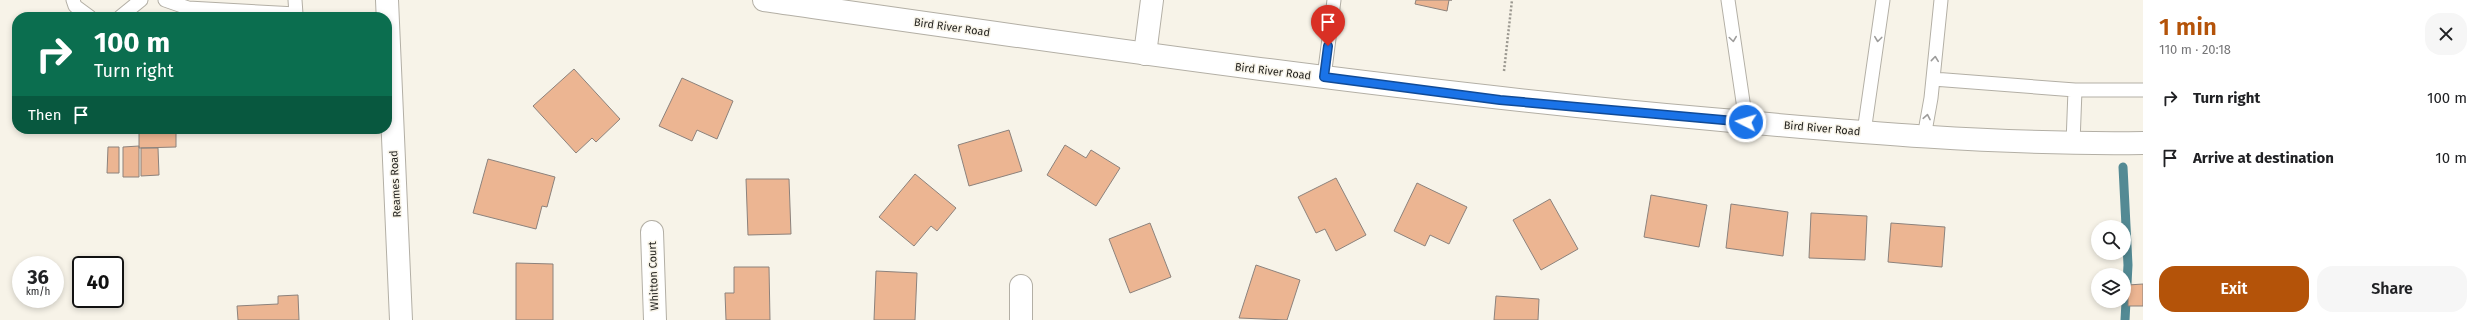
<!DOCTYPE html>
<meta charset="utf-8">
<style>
body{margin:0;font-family:"Fira Sans",sans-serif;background:#f6f6f6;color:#202124;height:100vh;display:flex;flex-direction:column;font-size:15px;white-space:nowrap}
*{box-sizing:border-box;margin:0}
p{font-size:13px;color:#757577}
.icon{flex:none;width:22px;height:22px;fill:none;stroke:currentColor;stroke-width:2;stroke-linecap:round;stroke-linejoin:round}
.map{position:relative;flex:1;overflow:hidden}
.sheet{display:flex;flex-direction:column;background:#fff;width:340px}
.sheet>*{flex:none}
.top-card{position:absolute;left:12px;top:12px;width:380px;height:122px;border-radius:16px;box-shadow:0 2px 6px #0003;background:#0b6e4f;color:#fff;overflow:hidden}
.fabs{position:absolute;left:2091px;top:220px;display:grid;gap:8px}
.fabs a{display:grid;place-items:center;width:40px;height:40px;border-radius:50%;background:#fff;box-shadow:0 2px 6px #0003;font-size:20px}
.speed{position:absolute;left:12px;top:256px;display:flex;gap:8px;font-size:20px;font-weight:700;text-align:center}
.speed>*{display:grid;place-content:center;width:52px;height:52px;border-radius:50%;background:#fff;box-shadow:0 2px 6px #0003;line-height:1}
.speed small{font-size:10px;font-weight:400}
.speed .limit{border:2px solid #111;border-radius:6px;background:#fff;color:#111}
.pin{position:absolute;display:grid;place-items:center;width:34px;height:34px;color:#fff;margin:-41px -17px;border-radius:50% 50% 50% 0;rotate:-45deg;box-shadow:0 0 4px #0007}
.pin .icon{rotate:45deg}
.me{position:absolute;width:44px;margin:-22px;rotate:275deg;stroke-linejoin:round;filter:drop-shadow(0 0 3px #0008)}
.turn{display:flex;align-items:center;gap:14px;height:84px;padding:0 16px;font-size:18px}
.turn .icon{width:52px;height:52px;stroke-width:2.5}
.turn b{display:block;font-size:28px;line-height:34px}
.then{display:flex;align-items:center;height:38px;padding:0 16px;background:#0003;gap:8px;font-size:15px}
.round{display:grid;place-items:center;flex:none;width:42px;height:42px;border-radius:16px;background:#f6f6f6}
.overview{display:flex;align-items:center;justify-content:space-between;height:68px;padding:0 16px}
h1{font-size:24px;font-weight:600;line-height:30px;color:#b45309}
.button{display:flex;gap:8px;margin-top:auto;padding:8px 16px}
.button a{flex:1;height:46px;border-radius:16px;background:#b45309;color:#fff;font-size:16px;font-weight:600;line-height:46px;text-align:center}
.button a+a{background:#f6f6f6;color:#202124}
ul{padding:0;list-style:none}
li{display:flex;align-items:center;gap:12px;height:60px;padding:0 16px}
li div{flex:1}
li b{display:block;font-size:15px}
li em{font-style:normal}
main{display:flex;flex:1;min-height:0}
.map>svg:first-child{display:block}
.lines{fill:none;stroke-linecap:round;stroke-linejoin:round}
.stream{stroke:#538a94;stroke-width:9}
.building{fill:#ecb592;stroke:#8c827c}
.service-casing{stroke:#b3afa5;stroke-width:15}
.minor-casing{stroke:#b3afa5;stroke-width:24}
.tertiary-casing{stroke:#b3afa5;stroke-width:24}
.path{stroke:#9b9890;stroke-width:2.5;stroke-dasharray:2 2;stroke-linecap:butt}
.service{stroke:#fff;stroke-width:13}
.minor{stroke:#fff;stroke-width:22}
.tertiary{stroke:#fff;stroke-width:22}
.oneway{stroke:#9d9c9b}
.route-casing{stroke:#114b97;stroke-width:10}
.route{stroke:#1a73e8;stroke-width:7}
.labels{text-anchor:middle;stroke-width:3;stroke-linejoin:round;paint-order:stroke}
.street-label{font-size:11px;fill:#252420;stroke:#f7f3e8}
</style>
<main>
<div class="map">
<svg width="2143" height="320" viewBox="0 0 2143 320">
<rect width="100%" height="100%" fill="#f7f3e8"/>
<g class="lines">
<!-- stream -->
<path class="stream" d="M2123 167 2128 265 2125 320"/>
</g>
<!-- building -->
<path class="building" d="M1416 0H1452H1449L1447 11 1415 4Z
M574 69 620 119 596 142 592 138 576 153 533 106Z
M682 78 733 101 717 139 697 130 692 141 659 126Z
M139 129H176V147L139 148Z
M1009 130 1022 171 969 186 958 145Z
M1065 145 1086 158 1091 150 1120 168 1096 206 1047 175Z
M139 146V177H123V147Z
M108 147H119V173H107Z
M141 148H158L159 175 141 176Z
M488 159 555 177 547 207 542 206 536 229 473 213Z
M915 174 956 208 937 231 931 226 914 246 879 217Z
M1336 178 1366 235 1336 251 1325 229 1316 233 1298 197Z
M746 179H789L791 234 748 235Z
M1417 183 1467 207 1449 244 1430 235 1425 246 1394 231Z
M1651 195 1707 205 1699 247 1644 237Z
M1550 199 1578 249 1541 270 1513 220Z
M1731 204 1788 212 1783 256 1726 248Z
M1811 213 1867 216 1865 260 1809 258Z
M1150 223 1171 277 1130 293 1109 239Z
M1891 223 1945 227 1942 267 1888 262Z
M516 263 553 264V320H516Z
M1256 265 1300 280 1287 320 1239 318Z
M734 267H769L770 320H726L725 293H734Z
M876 271 917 273 915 320H874Z
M2143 284V306H2128V285Z
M298 295 299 320H238L237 306 278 304V296Z
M1496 296 1539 299 1538 320H1494Z"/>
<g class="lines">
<defs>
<path id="service" d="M73 0 75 6 90 17
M165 0 188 8 296 14 295 0
M1728 0 1746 122
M120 17 141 0
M1324 77 1334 0
M1933 79 2075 90H2143
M1864 132 1883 0
M1924 137 1931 98 1941 0
M2073 143 2075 90"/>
<path id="minor" d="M387 0 401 320
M1145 54 1152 0
M652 232 655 320
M1021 320V286"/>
<path id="tertiary" d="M764 0C1079 45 1394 91 1711 119 1855 132 1999 145 2143 143"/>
</defs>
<!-- service casing -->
<use href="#service" class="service-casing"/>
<!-- minor casing -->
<use href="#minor" class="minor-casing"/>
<!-- tertiary casing -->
<use href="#tertiary" class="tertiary-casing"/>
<!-- path -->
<path class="path" d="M1504 71 1512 0"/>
<!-- service -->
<use href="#service" class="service"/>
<!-- minor -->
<use href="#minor" class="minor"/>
<!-- tertiary -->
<use href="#tertiary" class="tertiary"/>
</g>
<!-- one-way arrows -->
<defs><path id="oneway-chevron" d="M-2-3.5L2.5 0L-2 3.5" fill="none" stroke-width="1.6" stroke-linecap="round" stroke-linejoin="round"/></defs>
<g class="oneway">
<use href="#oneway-chevron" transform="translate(1733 39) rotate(82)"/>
<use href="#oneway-chevron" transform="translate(1878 39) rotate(97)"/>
<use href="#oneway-chevron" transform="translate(1935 59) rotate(-84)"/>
<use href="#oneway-chevron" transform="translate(1927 117) rotate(-79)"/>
</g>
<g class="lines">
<defs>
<path id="route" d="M1328 46 1324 77 1500 100 1746 122"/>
</defs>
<!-- route casing -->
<use href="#route" class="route-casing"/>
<!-- route -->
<use href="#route" class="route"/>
</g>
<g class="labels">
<!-- street labels -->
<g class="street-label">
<text transform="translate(952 27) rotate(8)" y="4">Bird River Road</text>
<text transform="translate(1273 71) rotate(7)" y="4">Bird River Road</text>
<text transform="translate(1822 128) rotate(5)" y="4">Bird River Road</text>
<text transform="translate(395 184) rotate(-93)" y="4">Reames Road</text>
<text transform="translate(653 276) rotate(-92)" y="4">Whitton Court</text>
</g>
</g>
</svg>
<div class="fabs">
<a><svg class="icon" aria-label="search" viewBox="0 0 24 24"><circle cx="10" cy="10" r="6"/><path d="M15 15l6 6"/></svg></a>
<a><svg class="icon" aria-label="layers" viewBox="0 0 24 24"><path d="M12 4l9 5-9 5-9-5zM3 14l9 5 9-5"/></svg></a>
</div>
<div class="speed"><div>36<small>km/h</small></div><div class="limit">40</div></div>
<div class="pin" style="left:1328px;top:46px;background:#d93025"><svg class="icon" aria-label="arrive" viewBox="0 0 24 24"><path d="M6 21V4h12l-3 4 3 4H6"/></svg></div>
<svg class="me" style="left:1746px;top:122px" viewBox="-20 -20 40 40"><circle r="17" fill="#1a73e8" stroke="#fff" stroke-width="3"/><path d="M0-11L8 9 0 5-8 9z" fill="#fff"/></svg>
<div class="top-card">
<div class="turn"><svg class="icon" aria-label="right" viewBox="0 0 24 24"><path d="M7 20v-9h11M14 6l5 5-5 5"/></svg><div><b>100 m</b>Turn right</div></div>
<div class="then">Then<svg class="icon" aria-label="arrive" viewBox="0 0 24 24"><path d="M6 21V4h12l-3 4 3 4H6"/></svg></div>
</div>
</div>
<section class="sheet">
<div class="overview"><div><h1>1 min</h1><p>110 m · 20:18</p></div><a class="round"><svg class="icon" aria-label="close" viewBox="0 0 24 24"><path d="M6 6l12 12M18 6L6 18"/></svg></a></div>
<ul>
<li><svg class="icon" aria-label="right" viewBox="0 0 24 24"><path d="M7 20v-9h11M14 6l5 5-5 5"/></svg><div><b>Turn right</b></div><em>100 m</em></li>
<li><svg class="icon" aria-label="arrive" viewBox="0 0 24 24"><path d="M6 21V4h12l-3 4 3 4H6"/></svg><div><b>Arrive at destination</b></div><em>10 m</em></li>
</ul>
<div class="button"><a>Exit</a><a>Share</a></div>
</section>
</main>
